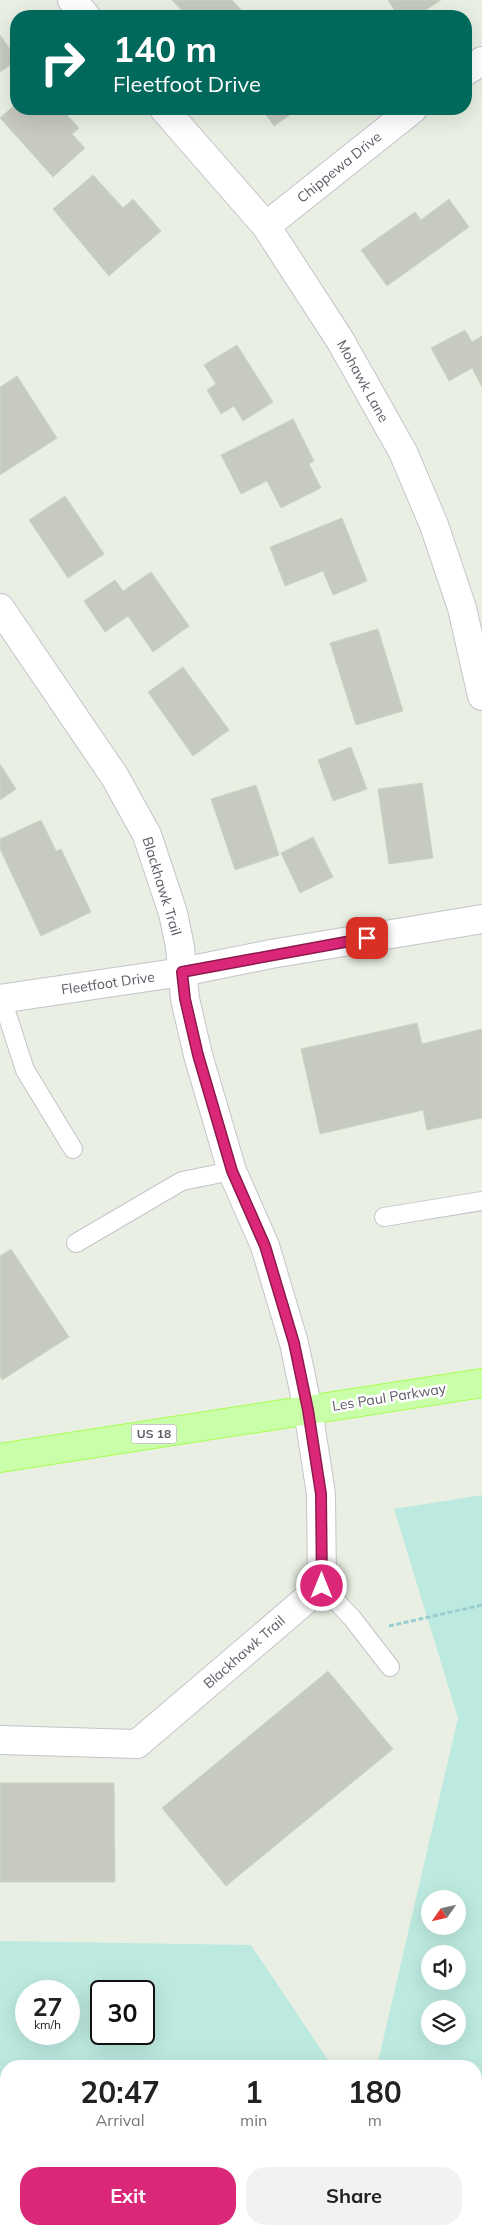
<!DOCTYPE html>
<style>
body{margin:0;font-family:Mulish,sans-serif;background:#f2f2f2;color:#222;height:100vh;display:flex;flex-direction:column;font-size:19px;white-space:nowrap}
*{box-sizing:border-box;margin:0}
p{font-size:16px;color:#767676}
.icon{flex:none;width:28px;height:28px;fill:none;stroke:currentColor;stroke-width:2;stroke-linecap:round;stroke-linejoin:round}
.map{position:relative;flex:1;overflow:hidden}
.panel{position:absolute;left:0px;top:2060px;width:482px;height:175px;display:flex;flex-direction:column;background:#fff;border-radius:20px 20px 0 0;box-shadow:0 5px 20px #0002}
.panel>*{flex:none}
.banner{position:absolute;left:10px;top:10px;width:462px;height:105px;border-radius:20px;box-shadow:0 5px 20px #0002;background:#00695c;color:#fff;overflow:hidden}
.needle{width:32px;rotate:236deg}
.controls{position:absolute;left:421px;top:1890px;display:grid;gap:10px}
.controls a{display:grid;place-items:center;width:45px;height:45px;border-radius:50%;background:#fff;box-shadow:0 5px 20px #0002;font-size:25px}
.speed{position:absolute;left:15px;top:1980px;display:flex;gap:10px;font-size:25px;font-weight:700;text-align:center}
.speed>*{display:grid;place-content:center;width:65px;height:65px;border-radius:50%;background:#fff;box-shadow:0 5px 20px #0002;line-height:1}
.speed small{font-size:12px;font-weight:400}
.speed .limit{border:2px solid #111;border-radius:8px;background:#fff;color:#111}
.pin{position:absolute;display:grid;place-items:center;width:42px;height:42px;color:#fff;margin:-21px;border-radius:10px;box-shadow:0 2px 8px #0006}
.me{position:absolute;width:55px;margin:-28px;rotate:0deg;stroke-linejoin:round;filter:drop-shadow(0 0 4px #0008)}
.turn{display:flex;align-items:center;gap:18px;height:105px;padding:0 20px;font-size:22px}
.turn .icon{width:65px;height:65px;stroke-width:2.5}
.turn b{display:block;font-size:35px;line-height:42px}
.eta{display:flex;justify-content:space-evenly;align-items:center;height:85px;text-align:center}
.eta b{font-size:30px;font-weight:700;line-height:35px}
.button{display:flex;gap:10px;margin-top:auto;padding:10px 20px}
.button a{flex:1;height:58px;border-radius:20px;background:#db2777;color:#fff;font-size:20px;font-weight:700;line-height:58px;text-align:center}
.button a+a{background:#f2f2f2;color:#222}
.map>svg:first-child{display:block}
.green{fill:#bdeae0;fill-rule:evenodd}
.building{fill:#c6cac0;stroke:#ccd5c1}
.lines{fill:none;stroke-linecap:round;stroke-linejoin:round}
.service-casing{stroke:#c6c2cb;stroke-width:20}
.minor-casing{stroke:#c6c2cb;stroke-width:30}
.primary-casing{stroke:#a6ff4d;stroke-width:30}
.path{stroke:#99ced1;stroke-width:3;stroke-dasharray:5 2.5;stroke-linecap:butt}
.service{stroke:#fff;stroke-width:18}
.minor{stroke:#fff;stroke-width:28}
.primary{stroke:#caffa9;stroke-width:28}
.route-casing{stroke:#8e194d;stroke-width:12}
.route{stroke:#db2777;stroke-width:9}
.labels{text-anchor:middle;stroke-width:5;stroke-linejoin:round;paint-order:stroke}
.shield{fill:#fff;stroke:#8f8c94;stroke-width:1}
.shield-label{font-size:12px;font-weight:bold;fill:#5f5b66}
.street-label{font-size:14px;fill:#5f5b66;stroke:#fff}
</style>
<div class="map">
<svg width="482" height="2235" viewBox="0 0 482 2235">
<rect width="100%" height="100%" fill="#e9f0e3"/>
<!-- green -->
<path class="green" d="M482 1495V2235H0V1941L251 1945 332 2066H6V2229H476V2066H377L458 1718 394 1509ZM430 1899H458V1926H430ZM430 1954H458V1981H430ZM26 1991H69V2034H26ZM101 1991H144V2034H101ZM430 2009H458V2036H430Z"/>
<!-- building -->
<path class="building" d="M172 0H232L247 16H187Z
M388 0H441L416 16H398Z
M0 35 16 58V61L0 72Z
M16 104V109H61L79 128 72 134 85 148 53 177 0 118Z
M262 109H298L274 126Z
M93 175 123 208 133 199 161 231 109 276 53 209Z
M449 199 469 227 387 286 361 250 415 212 421 220Z
M465 330 472 342 482 336V387L472 368 449 381 431 348Z
M237 345 273 402 243 421 234 406 221 414 207 390 216 384 204 365Z
M17 376 57 438 0 475V387Z
M293 419 314 461 309 464 321 488 281 508 267 481 241 494 221 455Z
M65 496 104 554 68 578 29 520Z
M342 518 367 581 333 595 323 571 285 586 270 547Z
M151 572 189 626 153 652 128 616 105 632 84 601 115 580 123 591Z
M378 629 403 711 356 725 330 643Z
M183 667 229 730 193 756 148 692Z
M351 747 367 789 333 801 318 760Z
M0 764 16 789 0 800Z
M422 783 433 858 389 864 378 789Z
M256 785 279 855 235 870 211 799Z
M41 820 56 851 61 849 91 912 41 936 0 849V839Z
M313 837 333 877 300 893 281 853Z
M417 1023 422 1044 482 1029V1118L427 1130 423 1110 320 1134 301 1049Z
M11 1249 69 1337 2 1380 0 1376V1256Z
M328 1671 393 1749 226 1886 162 1808Z
M0 1783H114L115 1882H0Z"/>
<g class="lines">
<defs>
<path id="service" d="M2 999 25 1070 73 1149
M384 1217 482 1201
M76 1243 182 1181 232 1171
M322 1586 352 1618 390 1667"/>
<path id="minor" d="M72 0 86 16
M466 71 482 61
M164 109 266 226 340 340 403 452 434 525 462 608 482 696
M266 226 413 109
M0 608 115 777 147 835 173 913 180 947 185 999 198 1055 232 1171 265 1246 294 1343 308 1410 321 1494 322 1586 137 1744 0 1740
M0 999 182 972 271 954 482 919"/>
<path id="primary" d="M0 1458 482 1383"/>
</defs>
<!-- service casing -->
<use href="#service" class="service-casing"/>
<!-- minor casing -->
<use href="#minor" class="minor-casing"/>
<!-- primary casing -->
<use href="#primary" class="primary-casing"/>
<!-- path -->
<path class="path" d="M389 1626 482 1605"/>
<!-- service -->
<use href="#service" class="service"/>
<!-- minor -->
<use href="#minor" class="minor"/>
<!-- primary -->
<use href="#primary" class="primary"/>
</g>
<g class="lines">
<defs>
<path id="route" d="M322 1586 321 1494 308 1410 294 1343 265 1246 232 1171 198 1055 185 999 182 972 367 938"/>
</defs>
<!-- route casing -->
<use href="#route" class="route-casing"/>
<!-- route -->
<use href="#route" class="route"/>
</g>
<g class="labels">
<!-- shield labels -->
<rect class="shield" x="131.5" y="1424.5" width="45" height="19" rx="4"/>
<g class="shield-label">
<text x="154" y="1438">US 18</text>
</g>
<!-- street labels -->
<g class="street-label">
<text transform="translate(339 167) rotate(-39)" y="5">Chippewa Drive</text>
<text transform="translate(363 381) rotate(61)" y="5">Mohawk Lane</text>
<text transform="translate(162 886) rotate(73)" y="5">Blackhawk Trail</text>
<text transform="translate(108 983) rotate(-8)" y="5">Fleetfoot Drive</text>
<text transform="translate(389 1397) rotate(-9)" y="5">Les Paul Parkway</text>
<text transform="translate(244 1652) rotate(-41)" y="5">Blackhawk Trail</text>
</g>
</g>
</svg>
<div class="controls">
<a><svg class="needle" viewBox="-14 -14 28 28"><path d="M0-13l5 13h-10z" fill="#e53935"/><path d="M0 13l5-13h-10z" fill="#767676"/></svg></a>
<a><svg class="icon" aria-label="sound" viewBox="0 0 24 24"><path d="M4 9h4l5-4v14l-5-4H4zM17 9q2 3 0 6"/></svg></a>
<a><svg class="icon" aria-label="layers" viewBox="0 0 24 24"><path d="M12 4l9 5-9 5-9-5zM3 14l9 5 9-5"/></svg></a>
</div>
<div class="speed"><div>27<small>km/h</small></div><div class="limit">30</div></div>
<div class="pin" style="left:367px;top:938px;background:#d93025"><svg class="icon" aria-label="arrive" viewBox="0 0 24 24"><path d="M6 21V4h12l-3 4 3 4H6"/></svg></div>
<svg class="me" style="left:322px;top:1586px" viewBox="-20 -20 40 40"><circle r="17" fill="#db2777" stroke="#fff" stroke-width="3"/><path d="M0-11L8 9 0 5-8 9z" fill="#fff"/></svg>
<div class="banner">
<div class="turn"><svg class="icon" aria-label="right" viewBox="0 0 24 24"><path d="M7 20v-9h11M14 6l5 5-5 5"/></svg><div><b>140 m</b>Fleetfoot Drive</div></div>
</div>
<section class="panel">
<div class="eta">
<div><b>20:47</b><p>Arrival</p></div>
<div><b>1</b><p>min</p></div>
<div><b>180</b><p>m</p></div>
</div>
<div class="button"><a>Exit</a><a>Share</a></div>
</section>
</div>
